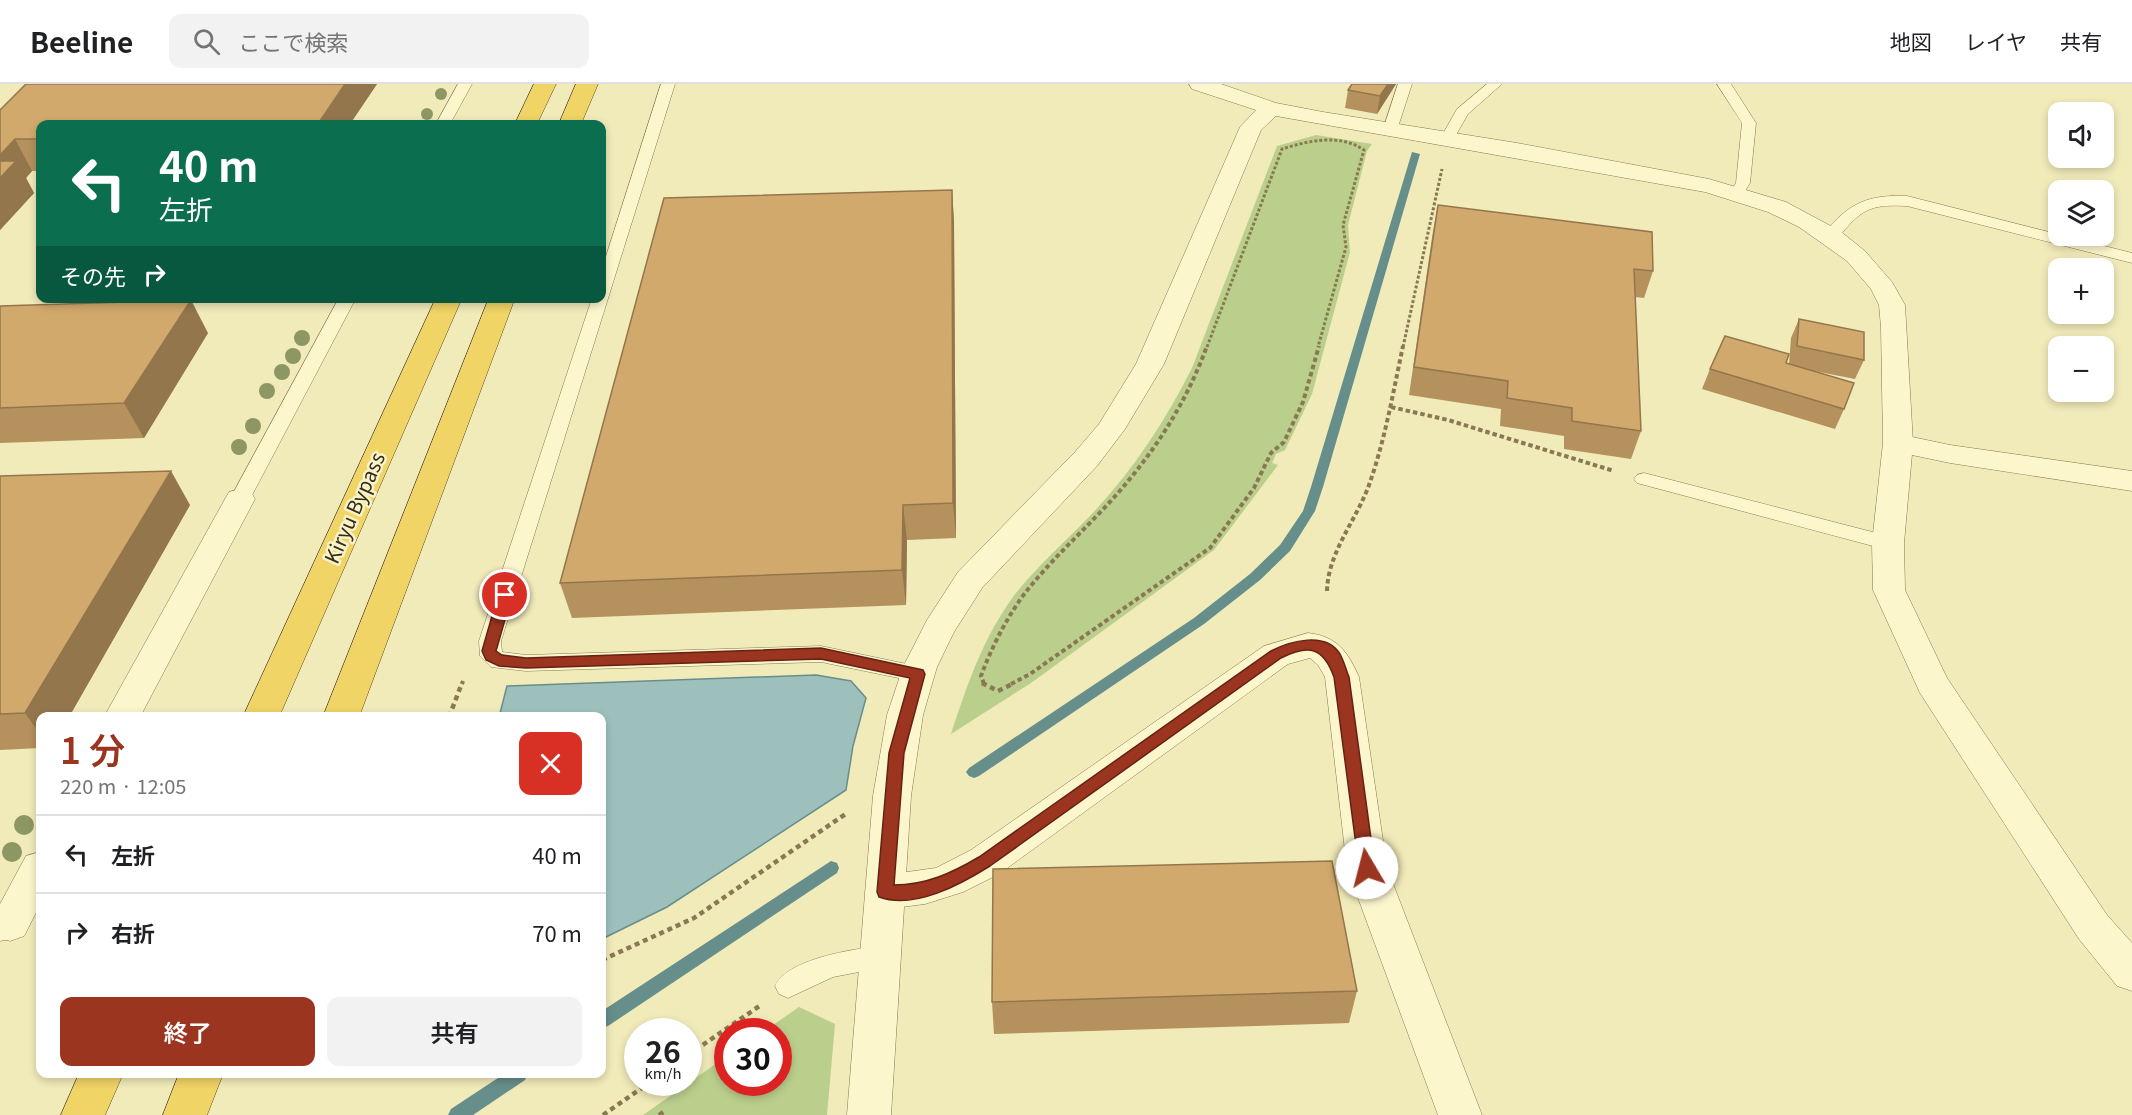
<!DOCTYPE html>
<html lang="ja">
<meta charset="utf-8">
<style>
body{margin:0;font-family:Georgia,"Noto Sans JP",serif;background:#f2f2f2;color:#202124;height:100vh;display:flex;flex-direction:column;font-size:22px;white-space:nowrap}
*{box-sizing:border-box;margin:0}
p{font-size:20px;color:#757577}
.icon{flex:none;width:33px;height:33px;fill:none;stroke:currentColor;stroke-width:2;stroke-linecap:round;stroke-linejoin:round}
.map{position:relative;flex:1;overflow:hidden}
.panel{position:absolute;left:36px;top:628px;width:570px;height:366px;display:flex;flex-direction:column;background:#fff;border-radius:12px;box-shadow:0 3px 9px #0003}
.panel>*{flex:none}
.top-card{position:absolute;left:36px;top:36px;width:570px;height:183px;border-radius:12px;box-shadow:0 3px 9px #0003;background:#0b6e4f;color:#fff;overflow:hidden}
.controls{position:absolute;left:2048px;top:18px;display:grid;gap:12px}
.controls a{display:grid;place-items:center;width:66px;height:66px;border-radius:12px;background:#fff;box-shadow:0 3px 9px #0003;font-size:30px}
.speed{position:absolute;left:624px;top:934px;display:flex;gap:12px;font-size:30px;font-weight:700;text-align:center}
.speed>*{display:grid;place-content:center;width:78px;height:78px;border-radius:50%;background:#fff;box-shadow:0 3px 9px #0003;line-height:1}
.speed small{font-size:15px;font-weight:400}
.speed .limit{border:9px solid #d22;background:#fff;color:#111}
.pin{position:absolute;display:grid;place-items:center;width:51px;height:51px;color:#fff;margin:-26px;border:3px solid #fff;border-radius:50%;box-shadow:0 2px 6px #0007}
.me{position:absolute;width:66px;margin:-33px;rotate:352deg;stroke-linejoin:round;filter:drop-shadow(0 0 4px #0008)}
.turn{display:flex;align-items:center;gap:21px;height:126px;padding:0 24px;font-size:27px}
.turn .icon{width:78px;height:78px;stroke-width:2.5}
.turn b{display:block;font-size:42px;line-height:51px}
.then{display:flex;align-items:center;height:57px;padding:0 24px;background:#0003;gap:12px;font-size:22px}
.round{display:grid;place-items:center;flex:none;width:63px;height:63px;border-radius:12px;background:#f2f2f2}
.overview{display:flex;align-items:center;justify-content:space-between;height:102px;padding:0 24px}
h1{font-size:36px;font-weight:600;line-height:45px;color:#9b351f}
.button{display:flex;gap:12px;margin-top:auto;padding:12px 24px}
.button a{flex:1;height:69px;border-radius:12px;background:#9b351f;color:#fff;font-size:24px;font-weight:600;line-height:69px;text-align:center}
.button a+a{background:#f2f2f2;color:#202124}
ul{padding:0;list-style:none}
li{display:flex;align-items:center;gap:18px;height:78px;padding:0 24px;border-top:2px solid #e0e0e0}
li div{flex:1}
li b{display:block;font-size:22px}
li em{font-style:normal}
header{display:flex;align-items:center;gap:36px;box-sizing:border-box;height:84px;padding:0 30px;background:#fff;border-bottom:2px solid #e0e0e0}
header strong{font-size:28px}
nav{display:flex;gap:33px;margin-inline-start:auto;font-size:21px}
.search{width:420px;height:54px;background:#f2f2f2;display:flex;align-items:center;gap:15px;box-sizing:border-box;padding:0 21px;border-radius:12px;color:#757577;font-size:22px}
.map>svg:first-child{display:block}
.green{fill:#bbcf8d}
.water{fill:#9ec0bd;stroke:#668e8b;stroke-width:1.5}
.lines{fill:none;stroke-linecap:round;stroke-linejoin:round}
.stream{fill:#668e8b;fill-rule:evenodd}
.service-casing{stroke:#887953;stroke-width:1}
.minor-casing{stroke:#887953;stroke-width:1}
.tertiary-casing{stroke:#887953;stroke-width:1}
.trunk-casing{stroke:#554528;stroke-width:1}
.path-far2{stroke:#887953;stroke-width:3;stroke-dasharray:3 2;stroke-linecap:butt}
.path-far1{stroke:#887953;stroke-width:4;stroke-dasharray:4.5 3;stroke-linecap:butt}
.path{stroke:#887953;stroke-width:4.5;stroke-dasharray:5 4;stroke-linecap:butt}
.service{fill:#fbf6cc;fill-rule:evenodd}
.minor{fill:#fbf6cc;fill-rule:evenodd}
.tertiary{fill:#fbf6cc;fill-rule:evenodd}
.trunk{fill:#f1d466;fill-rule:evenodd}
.tree{fill:#8d9764}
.wall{fill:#b5915d}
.shaded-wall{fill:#93764c}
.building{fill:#d2a96c;stroke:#93764c;stroke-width:1.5}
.route{fill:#9b351f;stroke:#652214;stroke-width:1.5}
.labels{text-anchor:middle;stroke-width:5;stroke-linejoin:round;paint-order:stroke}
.street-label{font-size:20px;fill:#352c19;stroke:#f8f3c9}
</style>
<header>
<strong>Beeline</strong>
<div class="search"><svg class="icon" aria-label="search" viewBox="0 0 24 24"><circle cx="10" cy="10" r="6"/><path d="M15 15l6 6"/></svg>ここで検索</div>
<nav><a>地図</a><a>レイヤ</a><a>共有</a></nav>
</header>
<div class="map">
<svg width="2132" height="1031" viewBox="0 0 2132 1031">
<rect width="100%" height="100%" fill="#f1eab9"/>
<!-- green -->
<path class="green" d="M1316 51 1372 60 1367 67 1348 141 1350 168 1312 310 1285 366 1276 370 1272 379 1278 381 1214 466 1031 599 951 650C967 601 983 554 1013 513 1035 484 1064 459 1089 433 1131 389 1165 338 1192 284L1277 62Z
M799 923 835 940 827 1031H643L727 972 728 999H778V948H763Z"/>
<!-- water -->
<path class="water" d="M816 591 851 597 866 614 853 662 846 706 667 823 602 855V633H499L507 602Z"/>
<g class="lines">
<!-- stream -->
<path class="stream" d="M1412 68 1420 70 1323 403 1315 427 1290 467 1260 496 1204 540 979 692 974 694 969 692 966 688 969 684 1194 534 1250 490 1280 461 1303 427 1311 403Z
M831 777 837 779 839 784 837 789 608 942 602 944V927Z
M504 990H528L525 996 473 1031H448L451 1025Z"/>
<defs>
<path id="service" d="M458 0H472L450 40H436Z
M661 0H675L501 557 502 568 526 571 821 562 926 584 929 590 926 596 918 598 821 578 526 587 491 583 480 572 479 557 592 214H602V185Z
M1398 0H1412L1397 46 1390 50 1383 46Z
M1487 0H1502L1468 30 1452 58H1442L1440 55 1457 25Z
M1717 0H1731L1756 39 1750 99 1742 112 1737 114 1729 109 1736 99 1742 39Z
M1892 112H1907L2132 169V179L1907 122C1868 120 1861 126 1837 155H1825L1823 152C1842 126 1860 113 1892 112Z
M339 214H356L250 415 247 420H233L230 415Z
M1644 389 1888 452 1895 454 1898 459 1895 464 1888 466 1637 399 1634 395 1637 391Z
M881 862 890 866 894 874 890 882 833 893 788 914 779 910 775 902C787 875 853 865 881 862Z"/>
<path id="minor" d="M1898 350 1950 361 2132 387V407L1950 379 1888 366 1883 359 1888 352Z
M240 405 251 408 255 415 140 633H104L225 415 229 408Z
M1308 549C1337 552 1348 568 1359 593L1387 784 1482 1031H1438L1347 784 1325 593 1318 581 1310 574 1288 580 999 790 963 808 925 820 885 825 871 820 865 808 871 796 885 791 936 784 971 766 1264 562Z
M40 768V821L24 852 10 857 0 854V820L26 772Z"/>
<path id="tertiary" d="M1189 0H1221L1276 19 1323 28 1517 59 1709 95 1786 118 1840 147 1865 167 1892 198 1905 221 1913 359 1904 459 1905 506 1947 594 2107 831 2132 859V907L2117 902 2079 855 1920 609 1873 506 1872 459 1883 359 1881 243 1879 221 1871 205 1847 177 1799 143 1768 128 1705 108 1276 32 1261 46 1164 280 1125 345 1097 382 982 504 954 548 937 583 923 631 911 712 891 1031H847L873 712 887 631 903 583 927 536 958 488 1075 368 1099 340 1136 280 1240 43 1256 26 1192 5Z
M0 823 24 828 30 840 24 852 0 857Z"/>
<path id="trunk" d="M534 0H556L537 40H515Z
M576 0H598L581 40H559Z
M436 214H462L279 633H243Z
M489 214H515L359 633H323Z
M79 990H123L105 1031H61Z
M179 990H223L207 1031H163Z"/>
</defs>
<!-- service casing -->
<use href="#service" class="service-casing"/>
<!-- minor casing -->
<use href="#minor" class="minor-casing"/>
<!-- tertiary casing -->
<use href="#tertiary" class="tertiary-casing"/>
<!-- trunk casing -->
<use href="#trunk" class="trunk-casing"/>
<!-- path-far2 -->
<path class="path-far2" d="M1207 263 1282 65C1308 57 1339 49 1364 66L1343 141 1346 163 1318 263
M1403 263 1442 85"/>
<!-- path-far1 -->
<path class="path-far1" d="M1391 323 1448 336 1614 387
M1327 507C1328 468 1356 437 1369 401 1385 356 1393 309 1403 262
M462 600 463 597
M984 600 981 592C992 562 1009 529 1029 504 1060 466 1098 434 1129 396 1163 355 1189 311 1207 262
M1011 600 1030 590 1210 464 1254 404 1271 369 1284 358 1303 318 1319 262"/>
<!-- path -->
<path class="path" d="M982 599 998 607 1014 599
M449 633 462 599
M602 876 694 834 847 729
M688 971 761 921
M603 1031 649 999
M659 1031 665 1027"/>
<!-- service -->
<use href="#service" class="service"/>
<!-- minor -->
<use href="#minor" class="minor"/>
<!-- tertiary -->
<use href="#tertiary" class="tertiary"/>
<!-- trunk -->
<use href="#trunk" class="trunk"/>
</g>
<!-- trees -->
<g class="tree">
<circle cx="441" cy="10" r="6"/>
<circle cx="427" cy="30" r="6"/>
<circle cx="302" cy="254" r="8"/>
<circle cx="293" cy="272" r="8"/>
<circle cx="282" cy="288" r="8"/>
<circle cx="267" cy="307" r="8"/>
<circle cx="253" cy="342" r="8"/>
<circle cx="239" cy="363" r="8"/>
<circle cx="24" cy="741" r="10"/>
<circle cx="12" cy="768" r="10"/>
</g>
<!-- wall -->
<path class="wall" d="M26 0H377L350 40H40V87H32L26 94 34 109 0 146V26Z
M1396 0 1377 30 1345 24 1348 6Z
M952 106 954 138 956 454 907 456 906 521 572 534 560 499Z
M1438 121 1653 187 1644 214 1635 213 1641 347 1631 375 1564 365V352L1500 342 1501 325 1409 311 1433 147Z
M0 222 208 249 144 354 0 359Z
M1799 235 1864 276 1855 295 1809 286 1844 325 1835 345 1702 305 1710 285 1786 279 1789 280 1791 254Z
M0 392 190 421 69 633H40V664L0 666Z
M1357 907 1349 939 994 950 992 918Z"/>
<!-- shaded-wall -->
<path class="shaded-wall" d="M345 0H377L350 40H318Z
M1388 0H1396L1377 30 1380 12Z
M15 55 32 87 26 94 34 109 0 146V71Z
M952 106 954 138 956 454 953 419Z
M191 216 208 249 144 354 124 319Z
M171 387 190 421 69 633H40V650L25 629Z
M903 421 907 456 906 521 902 486Z"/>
<!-- building -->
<path class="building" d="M26 0H345L318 40H40V55H15L0 71V26Z
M1352 0H1388L1380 12 1348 6Z
M0 77H16L0 94Z
M952 106 953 419 903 421 902 486 560 499 664 114Z
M1438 121 1652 148 1653 187 1634 185 1641 347 1572 337V324L1507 314 1508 297 1414 283Z
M191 216 124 319 0 324V222Z
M1799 235 1864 248V276L1797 262Z
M1725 252 1789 270 1786 279 1854 299 1844 325 1710 285Z
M171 387 25 629 0 630V392Z
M1332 777 1357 907 992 918 993 785Z"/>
<!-- route -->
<path class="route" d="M505 507 512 511 496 567 502 571 526 574 821 564 923 586 925 590 904 669 894 801C926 801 952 789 979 773L1271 567C1290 557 1326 547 1340 570 1344 577 1346 586 1349 593L1375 784 1373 789H1361L1359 784 1334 593C1323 563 1309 560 1281 574L990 782C961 800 915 826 879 813L877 808 889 669 910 594 821 575 526 584 499 582 486 576 482 567 498 511Z"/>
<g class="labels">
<!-- street labels -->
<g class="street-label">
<text transform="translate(355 424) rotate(-66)" y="7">Kiryu Bypass</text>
</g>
</g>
</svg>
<div class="controls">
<a><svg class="icon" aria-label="sound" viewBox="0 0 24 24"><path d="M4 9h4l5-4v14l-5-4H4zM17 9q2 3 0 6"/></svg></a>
<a><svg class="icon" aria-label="layers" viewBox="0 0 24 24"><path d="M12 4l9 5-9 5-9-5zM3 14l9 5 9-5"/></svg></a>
<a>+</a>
<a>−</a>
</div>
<div class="speed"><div>26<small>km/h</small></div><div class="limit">30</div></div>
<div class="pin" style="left:505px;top:511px;background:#d93025"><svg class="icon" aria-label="arrive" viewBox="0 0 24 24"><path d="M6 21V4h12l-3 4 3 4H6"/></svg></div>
<svg class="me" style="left:1367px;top:784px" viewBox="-20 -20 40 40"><circle r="19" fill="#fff"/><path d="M0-13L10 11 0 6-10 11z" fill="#9b351f"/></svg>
<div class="top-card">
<div class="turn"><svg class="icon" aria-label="left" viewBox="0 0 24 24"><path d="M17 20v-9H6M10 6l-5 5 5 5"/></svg><div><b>40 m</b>左折</div></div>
<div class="then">その先<svg class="icon" aria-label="right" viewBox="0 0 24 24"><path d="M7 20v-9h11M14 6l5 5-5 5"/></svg></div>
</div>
<section class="panel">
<div class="overview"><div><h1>1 分</h1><p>220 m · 12:05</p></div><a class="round" style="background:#d93025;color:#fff"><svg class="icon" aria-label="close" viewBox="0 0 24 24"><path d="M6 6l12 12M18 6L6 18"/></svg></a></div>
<ul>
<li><svg class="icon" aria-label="left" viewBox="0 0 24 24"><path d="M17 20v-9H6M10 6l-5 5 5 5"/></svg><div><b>左折</b></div><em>40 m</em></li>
<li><svg class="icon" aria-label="right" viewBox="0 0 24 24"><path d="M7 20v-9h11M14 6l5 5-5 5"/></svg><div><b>右折</b></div><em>70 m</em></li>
</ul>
<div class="button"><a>終了</a><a>共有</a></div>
</section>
</div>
